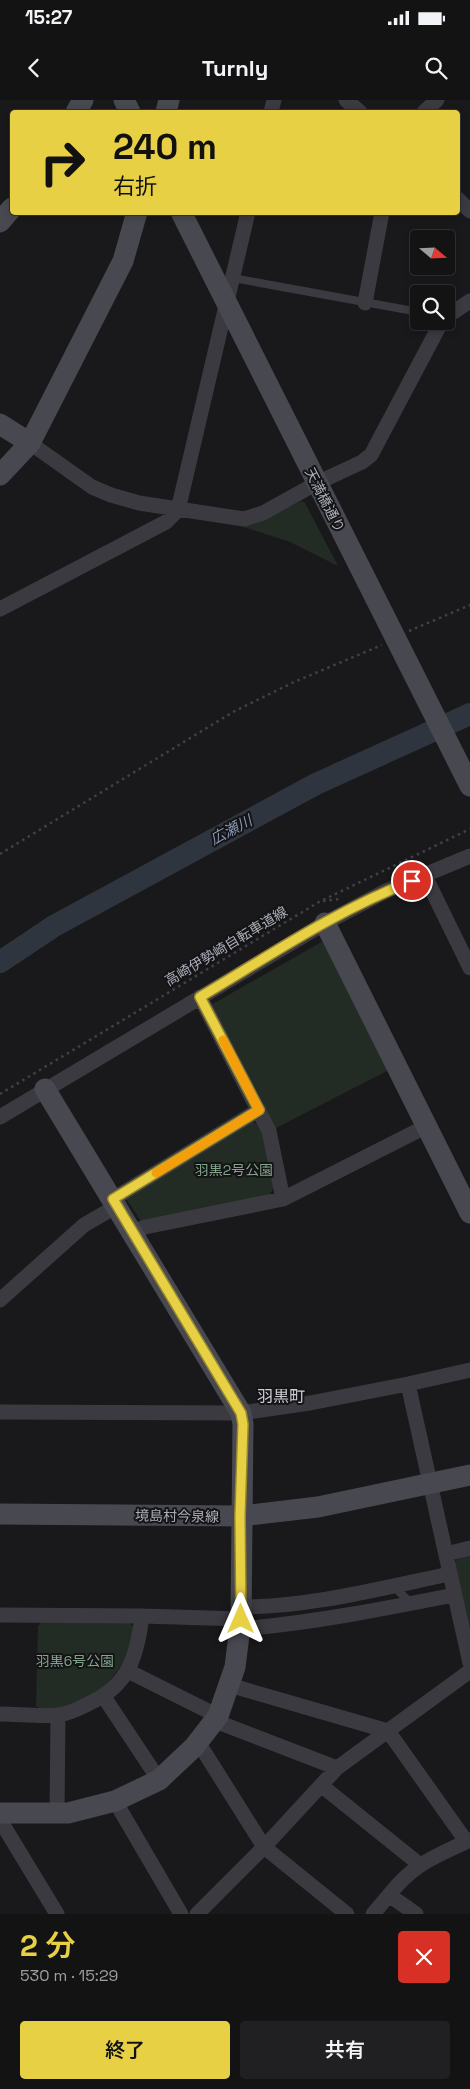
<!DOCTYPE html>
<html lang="ja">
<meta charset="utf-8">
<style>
body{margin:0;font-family:"Space Grotesk","Noto Sans JP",sans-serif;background:#202022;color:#f1f3f6;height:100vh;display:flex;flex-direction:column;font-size:19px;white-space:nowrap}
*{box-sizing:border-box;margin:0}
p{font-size:16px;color:#9d9ea0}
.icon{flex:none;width:28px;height:28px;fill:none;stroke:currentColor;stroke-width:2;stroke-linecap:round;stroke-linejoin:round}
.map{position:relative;height:1814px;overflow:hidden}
.drawer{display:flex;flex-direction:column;background:#131314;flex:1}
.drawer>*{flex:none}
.guide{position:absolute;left:10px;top:10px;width:450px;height:105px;border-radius:5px;box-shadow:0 2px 8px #0003,0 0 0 1px #323234;background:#e8d044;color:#111;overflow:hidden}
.needle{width:32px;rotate:109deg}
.fabs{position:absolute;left:410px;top:130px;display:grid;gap:10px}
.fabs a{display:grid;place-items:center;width:45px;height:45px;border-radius:5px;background:#131314;box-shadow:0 2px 8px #0003,0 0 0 1px #323234;font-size:25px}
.pin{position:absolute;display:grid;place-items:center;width:42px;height:42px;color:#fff;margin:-21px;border:2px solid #fff;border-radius:50%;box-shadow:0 1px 5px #0007}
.me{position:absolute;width:55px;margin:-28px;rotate:0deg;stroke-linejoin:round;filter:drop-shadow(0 0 4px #0008)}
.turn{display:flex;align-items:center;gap:18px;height:105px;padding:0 20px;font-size:22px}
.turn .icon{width:65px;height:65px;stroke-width:2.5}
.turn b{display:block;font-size:35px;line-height:42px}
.round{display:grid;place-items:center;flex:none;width:52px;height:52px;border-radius:5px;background:#202022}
.head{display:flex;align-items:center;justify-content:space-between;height:85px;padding:0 20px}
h1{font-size:30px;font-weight:600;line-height:38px;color:#e8d044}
.primary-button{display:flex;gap:10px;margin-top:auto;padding:10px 20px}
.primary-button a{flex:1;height:58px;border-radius:5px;background:#e8d044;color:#111;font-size:20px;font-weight:600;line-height:58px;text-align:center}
.primary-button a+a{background:#202022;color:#f1f3f6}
.status{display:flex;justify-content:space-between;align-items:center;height:35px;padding:0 25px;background:#131314;direction:ltr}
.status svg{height:14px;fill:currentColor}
header{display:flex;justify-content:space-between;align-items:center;height:65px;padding:0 20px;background:#131314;font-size:22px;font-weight:600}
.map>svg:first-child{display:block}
.green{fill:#232b25}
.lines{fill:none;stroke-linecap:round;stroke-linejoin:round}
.river{stroke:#2f353e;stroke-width:22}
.path{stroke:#404147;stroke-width:2.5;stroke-dasharray:2.5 4;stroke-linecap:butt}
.lane{stroke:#3a3a40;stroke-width:8}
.street{stroke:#3a3a40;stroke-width:15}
.secondary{stroke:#484950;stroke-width:21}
.route-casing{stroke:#97872c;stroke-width:12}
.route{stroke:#e8d044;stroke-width:9}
.slow{stroke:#f59e0b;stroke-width:9}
.labels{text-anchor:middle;stroke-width:4;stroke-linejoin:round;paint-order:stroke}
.street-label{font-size:14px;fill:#acaeba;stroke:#141416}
.park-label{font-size:14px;fill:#84a38c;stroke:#141416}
.water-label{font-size:15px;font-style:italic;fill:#8595b2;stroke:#141416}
.quarter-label{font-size:16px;fill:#cdcdd6;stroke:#141416}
</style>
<div class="status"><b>15:27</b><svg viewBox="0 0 49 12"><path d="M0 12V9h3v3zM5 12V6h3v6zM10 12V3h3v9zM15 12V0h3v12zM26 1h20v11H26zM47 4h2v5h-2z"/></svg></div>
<header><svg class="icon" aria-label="back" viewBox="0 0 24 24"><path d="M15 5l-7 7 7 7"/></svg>Turnly<svg class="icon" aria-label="search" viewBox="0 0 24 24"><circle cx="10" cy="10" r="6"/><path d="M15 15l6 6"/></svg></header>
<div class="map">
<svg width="470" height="1814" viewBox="0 0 470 1814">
<rect width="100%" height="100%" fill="#19191b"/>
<!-- green -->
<path class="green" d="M301 401 305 403 338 466 290 442 238 425 259 422Z
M325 840 389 970 274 1029 209 906Z
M253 1022 262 1027 274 1087 269 1096 141 1121 125 1097Z
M470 1453V1537L455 1462 460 1455Z
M42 1522 130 1523 135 1529 126 1560 103 1589 63 1608H39L36 1606 38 1526Z"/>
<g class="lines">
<!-- river -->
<path class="river" d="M0 862 54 826 316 684 470 614"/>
<!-- path -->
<path class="path" d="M409 531 470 505
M0 754 233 612 294 582 382 545
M323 801 340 799
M0 994 319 802 470 729"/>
<!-- lane -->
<path class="lane" d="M233 178 419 212
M393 1486 411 1503"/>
<!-- street -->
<path class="street" d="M346 0 360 12
M271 12 274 0
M424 12 437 0
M458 99 470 111
M365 203 382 112
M446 217 470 201
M30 343 92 387 111 395 139 403 244 419 263 413 317 383 362 362 371 355 442 221
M0 509 166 422 178 410 248 112
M425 776 470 868
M200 897 269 1031 283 1099
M0 1017 325 823 386 791 470 756
M113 1099 259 1010
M133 1132 145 1127 283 1099 425 1027
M0 1200 84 1125 117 1106
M408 1284 470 1563
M0 1312 241 1313 310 1303 408 1284 470 1270
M446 1454 470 1448
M241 1507C311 1507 381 1488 450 1474
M0 1515 142 1516 241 1519
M240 1529C312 1523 383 1509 454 1495
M128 1571 218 1616 223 1624 337 1668
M229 1585 388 1631 466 1741
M104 1597 159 1680
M0 1614C19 1614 39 1617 58 1615 69 1614 80 1608 90 1603 129 1585 137 1556 142 1516
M198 1642 264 1747 347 1814
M322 1686 419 1764
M115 1701 181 1814
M57 1713 58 1615
M0 1720 57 1814
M389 1795C414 1763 435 1757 470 1740
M197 1814 264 1747 337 1668 470 1571
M373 1814 389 1795 416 1814"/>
<!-- secondary -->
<path class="secondary" d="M124 0 130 12
M76 12 83 0
M166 12 169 0
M181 112 470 686
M0 122 12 108
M0 324 30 343
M0 375 30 343 123 161 137 112
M325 823 470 1113
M0 1414 241 1416 318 1407 470 1375
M0 1713H68L115 1701 159 1680 194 1647 218 1616 235 1567 241 1519 243 1324 241 1313 45 989"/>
</g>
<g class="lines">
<defs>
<path id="route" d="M241 1519 240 1416 243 1324 241 1313 113 1099 259 1010 200 897C269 856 337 810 412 781"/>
</defs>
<!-- route casing -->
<use href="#route" class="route-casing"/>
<!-- route -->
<use href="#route" class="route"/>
<!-- slow -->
<path class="slow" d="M156 1073 259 1010 223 940"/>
</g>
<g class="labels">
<!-- street labels -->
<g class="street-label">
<text transform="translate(325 400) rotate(63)" y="5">天満橋通り</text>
<text transform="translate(226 846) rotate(-31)" y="5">高崎伊勢崎自転車道線</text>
<text transform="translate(177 1416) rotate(1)" y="5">境島村今泉線</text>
</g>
<!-- park labels -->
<g class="park-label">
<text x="234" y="1075">羽黒2号公園</text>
<text x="75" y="1566">羽黒6号公園</text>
</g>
<!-- water labels -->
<g class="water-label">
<text transform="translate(231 730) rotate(-28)" y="5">広瀬川</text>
</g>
<!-- quarter labels -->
<g class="quarter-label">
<text x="281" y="1302">羽黒町</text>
</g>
</g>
</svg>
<div class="fabs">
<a><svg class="needle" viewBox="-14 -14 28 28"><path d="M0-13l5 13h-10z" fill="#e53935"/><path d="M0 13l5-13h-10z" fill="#9d9ea0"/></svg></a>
<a><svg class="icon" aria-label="search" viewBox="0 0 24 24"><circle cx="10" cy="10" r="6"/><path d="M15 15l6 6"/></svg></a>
</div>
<div class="pin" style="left:412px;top:781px;background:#d93025"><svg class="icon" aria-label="arrive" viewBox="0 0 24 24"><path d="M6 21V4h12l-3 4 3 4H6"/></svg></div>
<svg class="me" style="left:241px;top:1519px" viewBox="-20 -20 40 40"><path d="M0-17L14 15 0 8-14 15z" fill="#e8d044" stroke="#fff" stroke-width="4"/></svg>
<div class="guide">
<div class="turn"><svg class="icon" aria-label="right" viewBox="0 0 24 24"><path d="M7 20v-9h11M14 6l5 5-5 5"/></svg><div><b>240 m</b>右折</div></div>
</div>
</div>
<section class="drawer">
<div class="head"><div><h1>2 分</h1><p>530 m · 15:29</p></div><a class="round" style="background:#d93025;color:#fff"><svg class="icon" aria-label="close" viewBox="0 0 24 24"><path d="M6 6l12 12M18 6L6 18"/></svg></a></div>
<div class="primary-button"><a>終了</a><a>共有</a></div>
</section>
